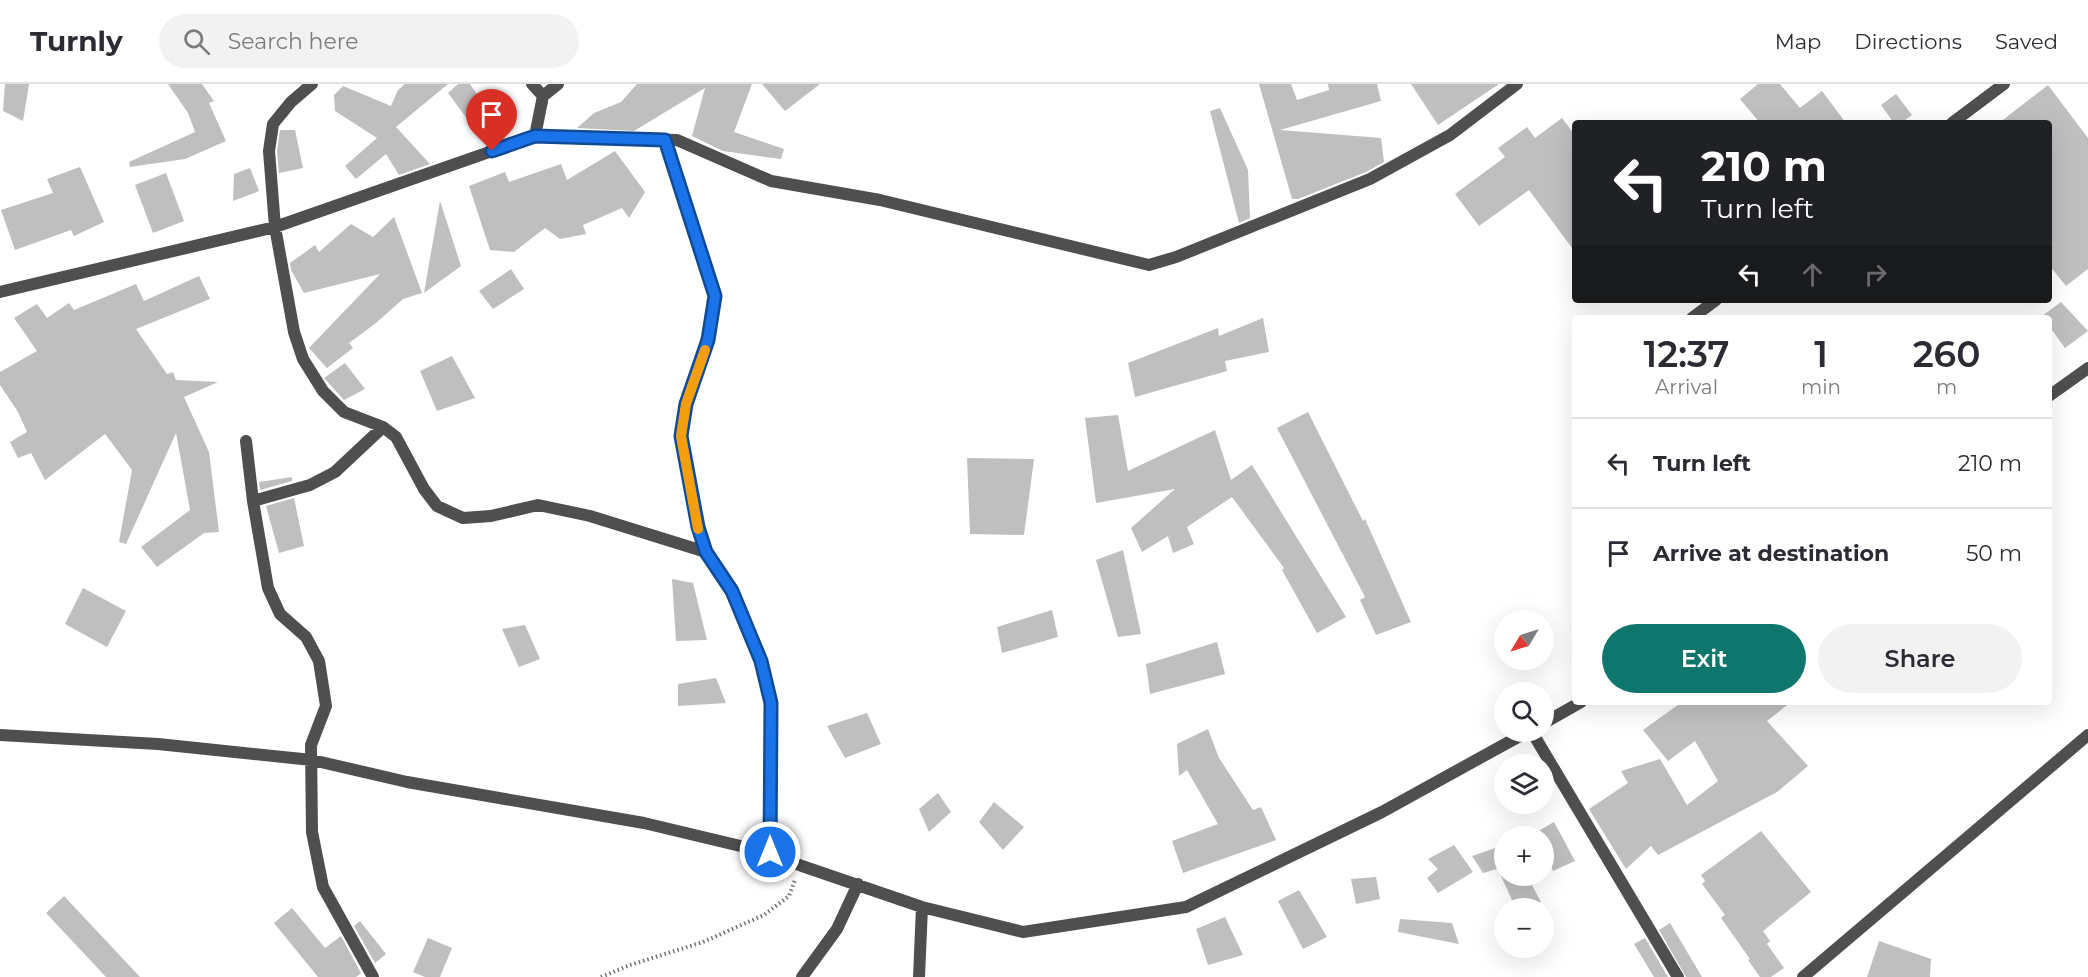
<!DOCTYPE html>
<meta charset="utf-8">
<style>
body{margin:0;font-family:Montserrat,sans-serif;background:#f2f2f3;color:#2b2b33;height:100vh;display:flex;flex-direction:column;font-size:22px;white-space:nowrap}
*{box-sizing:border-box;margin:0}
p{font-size:20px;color:#7c7c81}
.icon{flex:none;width:33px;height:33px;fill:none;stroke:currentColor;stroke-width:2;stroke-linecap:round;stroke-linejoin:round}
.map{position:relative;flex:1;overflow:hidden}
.details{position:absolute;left:1572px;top:231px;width:480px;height:390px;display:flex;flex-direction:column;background:#fff;border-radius:6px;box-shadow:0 6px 24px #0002}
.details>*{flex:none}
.top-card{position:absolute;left:1572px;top:36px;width:480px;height:183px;border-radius:6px;box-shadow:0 6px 24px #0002;background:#202124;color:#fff;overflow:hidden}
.needle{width:39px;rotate:232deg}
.fabs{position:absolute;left:1494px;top:526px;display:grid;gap:12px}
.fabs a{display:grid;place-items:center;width:60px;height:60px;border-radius:50%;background:#fff;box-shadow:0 6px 24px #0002;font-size:30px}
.pin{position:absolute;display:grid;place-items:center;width:51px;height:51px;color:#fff;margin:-62px -26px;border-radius:50% 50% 50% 0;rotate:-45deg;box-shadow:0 0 6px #0007}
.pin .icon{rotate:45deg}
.me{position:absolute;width:66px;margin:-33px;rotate:0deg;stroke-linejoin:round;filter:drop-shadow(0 0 4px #0008)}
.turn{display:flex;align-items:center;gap:21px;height:126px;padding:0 30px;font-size:27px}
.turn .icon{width:78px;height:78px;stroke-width:2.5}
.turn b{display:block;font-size:42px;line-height:51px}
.lanes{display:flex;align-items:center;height:57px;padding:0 30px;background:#0003;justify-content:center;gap:30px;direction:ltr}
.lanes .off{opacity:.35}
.eta{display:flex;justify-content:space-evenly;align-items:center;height:102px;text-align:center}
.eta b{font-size:36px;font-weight:600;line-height:42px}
.cta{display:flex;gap:12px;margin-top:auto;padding:12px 30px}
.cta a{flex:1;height:69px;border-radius:36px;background:#0f766e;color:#fff;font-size:24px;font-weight:600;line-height:69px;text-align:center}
.cta a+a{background:#f2f2f3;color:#2b2b33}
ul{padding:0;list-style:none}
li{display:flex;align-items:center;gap:18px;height:90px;padding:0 30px;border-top:2px solid #e1e1e2}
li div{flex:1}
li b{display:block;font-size:22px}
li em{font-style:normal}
header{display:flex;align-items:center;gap:36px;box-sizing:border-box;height:84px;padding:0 30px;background:#fff;border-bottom:2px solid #e1e1e2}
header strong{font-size:28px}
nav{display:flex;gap:33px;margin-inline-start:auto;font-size:21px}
.search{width:420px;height:54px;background:#f2f2f3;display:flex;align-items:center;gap:15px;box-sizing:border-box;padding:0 21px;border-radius:33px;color:#7c7c81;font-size:22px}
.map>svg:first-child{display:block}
.building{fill:#bfbfbf}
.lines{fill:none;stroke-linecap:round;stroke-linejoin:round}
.path{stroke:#717171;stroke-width:4;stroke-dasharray:1.5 3;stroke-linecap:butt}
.minor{stroke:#4f4f4f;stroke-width:12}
.route-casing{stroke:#114b97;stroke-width:15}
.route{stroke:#1a73e8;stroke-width:10}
.slow{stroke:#f59e0b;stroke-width:10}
</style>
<header>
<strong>Turnly</strong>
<div class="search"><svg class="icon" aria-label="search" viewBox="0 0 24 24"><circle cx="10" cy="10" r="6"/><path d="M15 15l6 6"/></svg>Search here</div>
<nav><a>Map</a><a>Directions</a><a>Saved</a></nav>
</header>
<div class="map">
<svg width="2088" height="893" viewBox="0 0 2088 893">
<rect width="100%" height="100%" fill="#fff"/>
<!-- building -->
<path class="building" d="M5 0H29L23 37 3 27Z
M168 0H202L214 17 209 19 226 57 185 75 130 83 129 78 195 48 188 29Z
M405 0H448L396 43 430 80 399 91 386 70 356 95 345 82 377 54 335 27 334 11 343 2 391 22 398 6Z
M458 0H470L494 35 477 48 448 9Z
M637 0H752L734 48 784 65 781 75 723 67 692 52 705 4 634 47 577 44 594 29 621 18Z
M762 0H820L785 27Z
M1259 0H1291L1297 16 1329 6 1328 0H1377L1381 17 1280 46 1381 54 1384 78 1366 88 1298 115H1292Z
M1411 0H1499L1438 41Z
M1758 0H1780L1800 24 1822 7 1846 39H1760L1740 15Z
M2048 1 2088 54V185L2066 202 2049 181V39H1999Z
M1896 10 1912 31 1901 39H1894L1881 21Z
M1220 24 1248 86 1250 134 1239 139 1210 27Z
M1562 34 1575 51V168L1529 106 1479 142 1455 110 1505 73 1498 64 1527 43 1535 54Z
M280 46H295L303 84 279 89 277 67Z
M615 67 645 108 629 134 622 124 583 141 586 150 560 155 545 144 514 168 490 166 469 102 505 88 509 98 561 80 567 96Z
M80 83 104 138 74 152 71 146 15 166 1 126 53 109 47 95Z
M250 84 259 107 233 117 234 90Z
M166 89 184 137 153 149 135 101Z
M440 117 461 182 424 209Z
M394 133 422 209 403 215 376 239 349 259 353 264 327 284 309 264 380 190 304 209 291 186 290 179 315 161 319 168 351 140 373 153Z
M511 185 524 205 493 225 479 207Z
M199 192 210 215 136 245 167 290 173 288 176 296 218 298 184 313 209 368 219 448 204 449 157 483 141 463 190 426 176 349 126 460 119 458 132 386 105 350 45 396 31 369 18 374 10 358 27 348 18 328 0 301V288L37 267 14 234 37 220 47 234 69 219 74 226 136 200 144 217Z
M2061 218 2088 247 2065 264 2049 242V234H2043L2042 232Z
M1263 234 1269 268 1225 277 1227 287 1135 313 1128 279 1218 244 1219 252Z
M452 272 475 314 437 327 420 287Z
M345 279 365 305 344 316 324 294Z
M1308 328 1363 437 1365 435 1411 538 1376 551 1360 516 1365 513 1277 344Z
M1118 331 1128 387 1215 346 1231 396 1252 381 1346 533 1317 549 1282 486 1284 484 1232 413 1187 443 1194 460 1173 469 1168 452 1142 468 1131 444 1175 405 1096 419 1085 334Z
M967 374 1034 375 1024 451 970 450Z
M292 393V397L260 406 259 398Z
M294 414 304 462 279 469 266 422Z
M1123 466 1141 550 1118 553 1096 476Z
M672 495 693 499 707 556 676 557Z
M83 504 126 527 107 563 65 540Z
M1052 526 1058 553 1002 569 997 543Z
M525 541 540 575 519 583 502 545Z
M1217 558 1225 590 1150 610 1146 580Z
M716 594 726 619 678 622V600Z
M1682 618H1791L1767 637 1808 682 1777 708 1658 771 1651 762 1626 785 1589 725 1628 699 1621 687 1660 675 1687 721 1718 697 1695 657 1668 677 1643 646Z
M867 629 881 660 845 674 827 642Z
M1208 645 1219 674 1253 726 1261 723 1276 756 1183 789 1172 757 1218 740 1187 686 1179 692 1177 660Z
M938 709 951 728 929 748 919 725Z
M994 718 1024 743 1003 766 979 738Z
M1554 738 1575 777 1553 787 1544 767V753H1537L1535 749Z
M1761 747 1811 808 1763 847 1770 857 1767 860 1784 884 1771 893H1760L1748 876 1750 875 1721 834 1725 831 1702 800 1705 797 1701 791Z
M1454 761 1473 788 1438 809 1427 794 1438 785 1428 775Z
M1504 761V783L1483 789 1472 772Z
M1501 792H1527L1541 818 1529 825H1516Z
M1376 793 1380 815 1356 820 1351 795Z
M1299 806 1327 853 1303 865 1278 817Z
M64 812 140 893H106L46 829Z
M292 824 325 864 341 852 361 889 356 893H318L274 839Z
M1225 833 1243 871 1208 881 1196 845Z
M1400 835 1452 839 1459 860 1398 848Z
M360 837 386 870 375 879 354 842Z
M1670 839 1702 893H1686L1659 846Z
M428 854 452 864 440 893H425L413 888Z
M1645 854 1668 893H1654L1634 860Z
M1879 857 1931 875 1930 893H1867Z"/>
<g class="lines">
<!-- path -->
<path class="path" d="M601 893 630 881 703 858 764 831 789 812 795 796"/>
<!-- minor -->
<path class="minor" d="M312 0 291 18 273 40 269 67 275 143 294 248 303 275 323 307 344 328 383 343 396 353 424 405 437 422 463 434 491 432 538 421 590 432 706 468
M532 0 543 12
M1952 39 2004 0
M535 52 543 12 558 0
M665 56 715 211 708 256 686 319 681 352 698 443 706 468 732 507 761 577 771 619 770 769
M0 208 275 143 535 52 677 56 771 97 880 116 1149 181 1176 173 1370 95 1450 51 1517 0
M1692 234 1716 216
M2049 312 2088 284
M246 357 253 417 268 504 280 530 306 553 319 577 326 622 311 661 312 748 323 803 373 893
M253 417 310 401 335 388 383 343
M1544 639 1581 618
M1532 648 1678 893
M0 651 158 660 312 676 407 698 644 739 770 769 802 782 922 823 1023 848 1186 823 1382 728 1527 648
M802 893 837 845 858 800
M919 893 922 823
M1803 893 2088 651"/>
</g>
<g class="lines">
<defs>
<path id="route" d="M492 67 535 52 665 56 715 212 708 256 686 320 681 352 698 443 706 468 732 507 761 577 771 619 770 768"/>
</defs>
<!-- route casing -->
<use href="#route" class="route-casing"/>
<!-- route -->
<use href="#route" class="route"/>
<!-- slow -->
<path class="slow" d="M698 445 681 352 686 320 705 266"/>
</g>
</svg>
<div class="fabs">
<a><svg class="needle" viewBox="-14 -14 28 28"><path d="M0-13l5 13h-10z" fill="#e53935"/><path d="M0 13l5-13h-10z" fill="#7c7c81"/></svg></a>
<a><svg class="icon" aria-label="search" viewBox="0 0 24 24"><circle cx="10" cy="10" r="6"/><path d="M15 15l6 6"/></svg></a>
<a><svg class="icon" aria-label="layers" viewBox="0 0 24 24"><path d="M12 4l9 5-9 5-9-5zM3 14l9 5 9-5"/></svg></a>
<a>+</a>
<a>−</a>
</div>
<div class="pin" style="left:492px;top:67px;background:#d93025"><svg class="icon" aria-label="arrive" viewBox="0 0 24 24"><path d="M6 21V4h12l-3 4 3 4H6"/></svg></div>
<svg class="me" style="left:770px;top:768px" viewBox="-20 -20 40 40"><circle r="17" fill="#1a73e8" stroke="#fff" stroke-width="3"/><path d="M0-11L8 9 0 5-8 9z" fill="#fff"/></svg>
<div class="top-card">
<div class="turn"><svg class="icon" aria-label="left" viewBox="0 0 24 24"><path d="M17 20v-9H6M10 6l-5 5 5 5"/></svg><div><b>210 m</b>Turn left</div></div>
<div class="lanes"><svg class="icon" aria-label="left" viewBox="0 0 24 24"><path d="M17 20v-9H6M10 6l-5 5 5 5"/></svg><svg class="icon off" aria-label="ahead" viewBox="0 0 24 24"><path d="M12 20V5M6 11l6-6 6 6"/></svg><svg class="icon off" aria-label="right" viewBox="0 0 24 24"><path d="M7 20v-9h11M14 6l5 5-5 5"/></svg></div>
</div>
<section class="details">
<div class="eta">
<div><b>12:37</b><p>Arrival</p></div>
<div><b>1</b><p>min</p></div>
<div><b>260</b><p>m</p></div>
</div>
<ul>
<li><svg class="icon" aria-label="left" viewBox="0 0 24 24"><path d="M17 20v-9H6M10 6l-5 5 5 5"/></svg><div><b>Turn left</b></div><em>210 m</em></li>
<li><svg class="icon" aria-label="arrive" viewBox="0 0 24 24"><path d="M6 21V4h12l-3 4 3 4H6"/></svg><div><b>Arrive at destination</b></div><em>50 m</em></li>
</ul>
<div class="cta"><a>Exit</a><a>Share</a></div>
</section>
</div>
